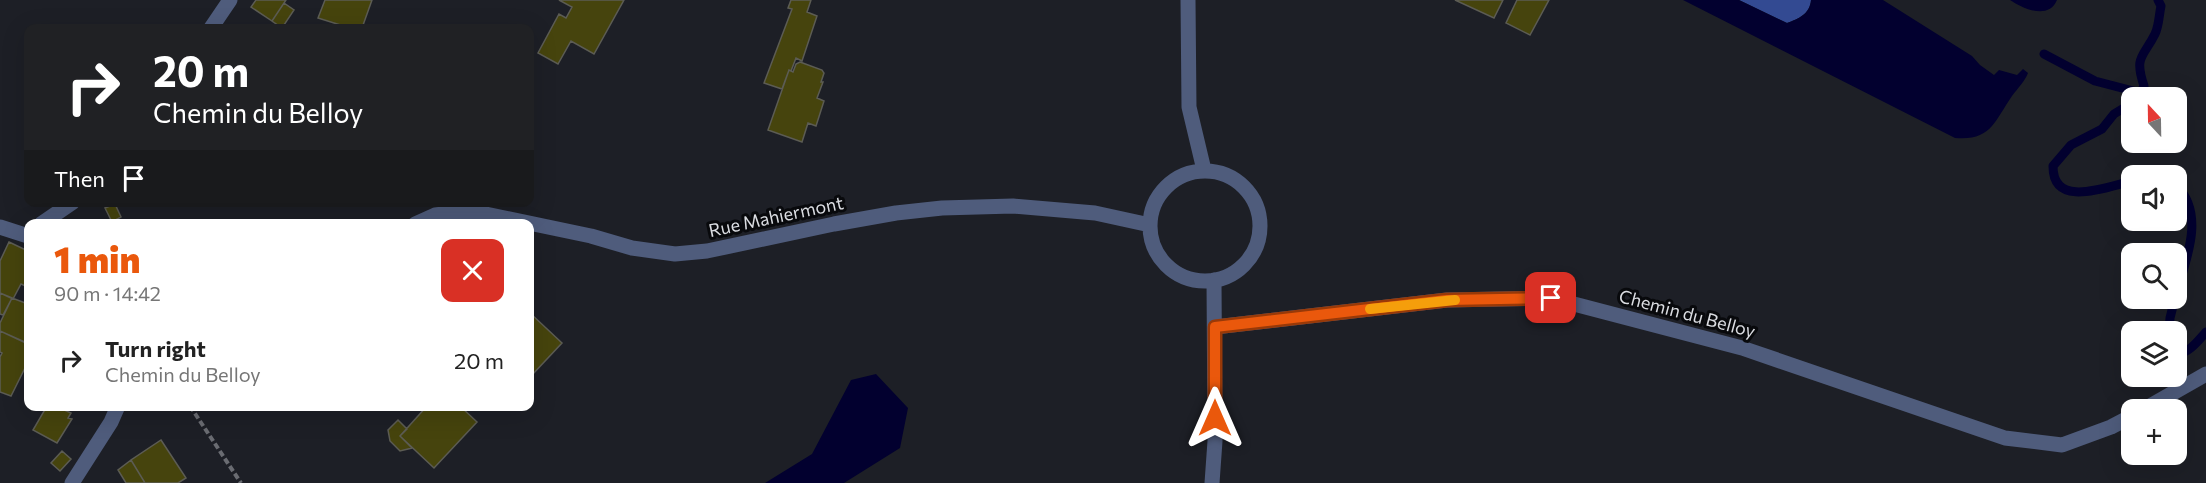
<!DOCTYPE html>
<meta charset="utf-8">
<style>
body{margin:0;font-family:Commissioner,sans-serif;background:#f2f2f2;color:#222;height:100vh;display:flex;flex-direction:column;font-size:22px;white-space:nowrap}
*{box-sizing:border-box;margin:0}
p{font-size:20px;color:#767676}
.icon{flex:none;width:33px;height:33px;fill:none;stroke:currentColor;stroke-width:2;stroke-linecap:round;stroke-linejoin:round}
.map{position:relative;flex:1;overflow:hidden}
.panel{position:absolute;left:24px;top:219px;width:510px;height:192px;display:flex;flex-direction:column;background:#fff;border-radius:12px;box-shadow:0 6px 24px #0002}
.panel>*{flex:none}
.hud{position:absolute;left:24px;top:24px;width:510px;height:183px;border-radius:12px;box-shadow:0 6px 24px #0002;background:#202124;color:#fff;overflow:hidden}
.needle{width:39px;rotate:338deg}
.tools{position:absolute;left:2121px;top:87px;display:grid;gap:12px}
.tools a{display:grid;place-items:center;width:66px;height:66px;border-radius:12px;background:#fff;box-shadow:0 6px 24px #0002;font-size:30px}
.pin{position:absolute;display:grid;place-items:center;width:51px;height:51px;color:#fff;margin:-26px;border-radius:12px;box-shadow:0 3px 9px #0006}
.me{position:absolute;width:66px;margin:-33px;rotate:0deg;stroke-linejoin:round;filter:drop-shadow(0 0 4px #0008)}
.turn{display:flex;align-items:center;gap:21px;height:126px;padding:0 30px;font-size:27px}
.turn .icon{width:78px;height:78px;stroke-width:2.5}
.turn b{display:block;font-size:42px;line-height:51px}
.then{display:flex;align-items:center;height:57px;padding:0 30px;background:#0003;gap:12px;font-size:22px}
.round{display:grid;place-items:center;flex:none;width:63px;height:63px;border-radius:12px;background:#f2f2f2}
.headline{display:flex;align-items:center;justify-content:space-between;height:102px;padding:0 30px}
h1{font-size:36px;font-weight:800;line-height:45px;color:#ea580c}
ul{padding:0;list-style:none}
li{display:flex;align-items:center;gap:18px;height:78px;padding:0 30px}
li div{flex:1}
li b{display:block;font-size:22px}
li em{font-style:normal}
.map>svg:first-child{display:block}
.forest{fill:#334a92}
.water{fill:#02002f}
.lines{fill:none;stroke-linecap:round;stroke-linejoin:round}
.stream{stroke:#02002f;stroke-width:9}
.building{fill:#46440d;stroke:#5c5c54;stroke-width:1.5}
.path{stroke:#6a6c72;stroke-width:4;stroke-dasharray:6 3;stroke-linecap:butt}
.minor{stroke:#4f5c7c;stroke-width:15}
.route-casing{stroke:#983908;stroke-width:15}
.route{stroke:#ea580c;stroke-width:10}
.slow{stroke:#f59e0b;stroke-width:10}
.labels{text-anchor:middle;stroke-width:6;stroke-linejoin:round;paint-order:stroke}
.street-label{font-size:18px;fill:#dbdde2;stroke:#08090c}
</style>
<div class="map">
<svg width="2206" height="483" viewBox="0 0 2206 483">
<rect width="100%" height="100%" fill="#1d1f26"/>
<!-- forest -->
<path class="forest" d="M1739 0H1811C1810 14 1798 19 1787 23Z"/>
<!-- water -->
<path class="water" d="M1683 0H1739L1787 23C1798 19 1810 14 1811 0H1883L1972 56 1980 65 1994 75 1999 70 2017 75 2023 69 2028 73C2025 81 2018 88 2012 96 1994 122 1991 141 1955 138Z
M2010 0H2057C2049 20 2023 9 2010 0Z
M876 374 908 408 900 448 844 483H765L812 454 851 380Z"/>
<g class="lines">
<!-- stream -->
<path class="stream" d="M2044 54 2095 81 2141 93
M2138 98 2144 86C2134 56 2143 58 2155 34 2159 26 2159 15 2161 6L2158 0
M2132 103 2114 114 2102 129 2071 145 2053 166C2053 209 2106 187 2132 181
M2176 185C2206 214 2186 260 2176 294
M2169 332 2170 318 2175 298
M2176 355C2190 352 2197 342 2206 332"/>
</g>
<!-- building -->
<path class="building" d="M256 0H286L272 21 251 7Z
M325 0H372L362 28H350L318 18Z
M559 0H624L594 54 571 41 558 64 538 53 559 14 566 18 572 7Z
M791 0H811L807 12 817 16 802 61 796 58 791 71 789 70 782 89 764 83 792 9 788 8Z
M1455 0H1503L1494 18Z
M1517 0H1549L1530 35 1506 23Z
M284 3 294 10 282 28 272 21Z
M800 62 822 70 824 73 821 82H823L817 98 824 101 816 126 808 123 802 142 768 130 789 70 793 72 796 64Z
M115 204 121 217 112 222 105 208Z
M9 242 28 251V287L21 284 13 299 0 293V261Z
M0 293 12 298 3 315 0 314Z
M12 298 28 304 27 343 0 331V323Z
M530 313 562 343 530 377Z
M0 331 28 344V365L27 364 11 396 0 392V357L2 353 0 352Z
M47 406 58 407 71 413 68 418 72 419 57 443 33 430Z
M427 406H460L477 422 434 468 400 436Z
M398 420 407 429 400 436 412 448 400 451 390 441 388 430Z
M161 440 186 478 178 483H145L131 460Z
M62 451 71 459 60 471 51 463Z
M131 460 145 483H126L118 470Z"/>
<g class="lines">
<!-- path -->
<path class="path" d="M190 406 241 483"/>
<!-- minor -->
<path class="minor" d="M1188 0 1189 107 1204 170
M211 28 230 0
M1150 226a55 55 0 1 1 110 0a55 55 0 1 1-110 0Z
M41 224 73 202
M415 224 435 215 459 212 481 213 591 236 632 248 675 254 707 251 834 224 896 213 942 208 1013 206 1095 213 1150 225
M0 227 28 236
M1215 327 1447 300 1551 298 1742 348 2005 438 2062 445 2111 427 2132 416
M2143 410 2206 374
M72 483 111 422 118 406
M1212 483 1215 441 1214 280"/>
</g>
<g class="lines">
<defs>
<path id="route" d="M1215 418V327L1447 300 1551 298"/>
</defs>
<!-- route casing -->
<use href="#route" class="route-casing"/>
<!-- route -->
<use href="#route" class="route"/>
<!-- slow -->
<path class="slow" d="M1370 309 1455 300"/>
</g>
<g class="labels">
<!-- street labels -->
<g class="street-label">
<text transform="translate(776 217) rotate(-12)" y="6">Rue Mahiermont</text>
<text transform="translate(1687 314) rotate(15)" y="6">Chemin du Belloy</text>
</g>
</g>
</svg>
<div class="tools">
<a><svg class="needle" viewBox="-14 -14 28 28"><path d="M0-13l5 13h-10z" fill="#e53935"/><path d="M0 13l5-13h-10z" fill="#767676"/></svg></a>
<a><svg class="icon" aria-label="sound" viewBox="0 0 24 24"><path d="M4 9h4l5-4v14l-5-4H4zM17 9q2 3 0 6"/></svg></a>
<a><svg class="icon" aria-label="search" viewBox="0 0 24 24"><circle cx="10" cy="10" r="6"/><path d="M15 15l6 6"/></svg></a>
<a><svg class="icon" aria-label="layers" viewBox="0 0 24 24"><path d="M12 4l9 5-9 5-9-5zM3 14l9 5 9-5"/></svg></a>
<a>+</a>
</div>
<div class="pin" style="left:1551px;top:298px;background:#d93025"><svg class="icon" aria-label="arrive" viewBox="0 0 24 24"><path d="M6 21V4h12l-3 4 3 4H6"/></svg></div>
<svg class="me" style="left:1215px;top:418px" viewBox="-20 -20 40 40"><path d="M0-17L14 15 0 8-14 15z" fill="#ea580c" stroke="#fff" stroke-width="4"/></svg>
<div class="hud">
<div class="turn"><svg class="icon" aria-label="right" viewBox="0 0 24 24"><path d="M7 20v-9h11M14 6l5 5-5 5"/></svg><div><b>20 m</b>Chemin du Belloy</div></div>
<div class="then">Then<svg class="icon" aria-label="arrive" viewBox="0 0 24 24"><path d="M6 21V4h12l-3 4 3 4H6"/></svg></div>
</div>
<section class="panel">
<div class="headline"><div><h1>1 min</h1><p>90 m · 14:42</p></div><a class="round" style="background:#d93025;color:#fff"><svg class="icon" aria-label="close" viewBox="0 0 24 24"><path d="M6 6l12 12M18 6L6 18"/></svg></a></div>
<ul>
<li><svg class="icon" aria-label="right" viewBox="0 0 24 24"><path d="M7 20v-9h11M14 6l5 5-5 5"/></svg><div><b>Turn right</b><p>Chemin du Belloy</p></div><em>20 m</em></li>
</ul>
</section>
</div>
